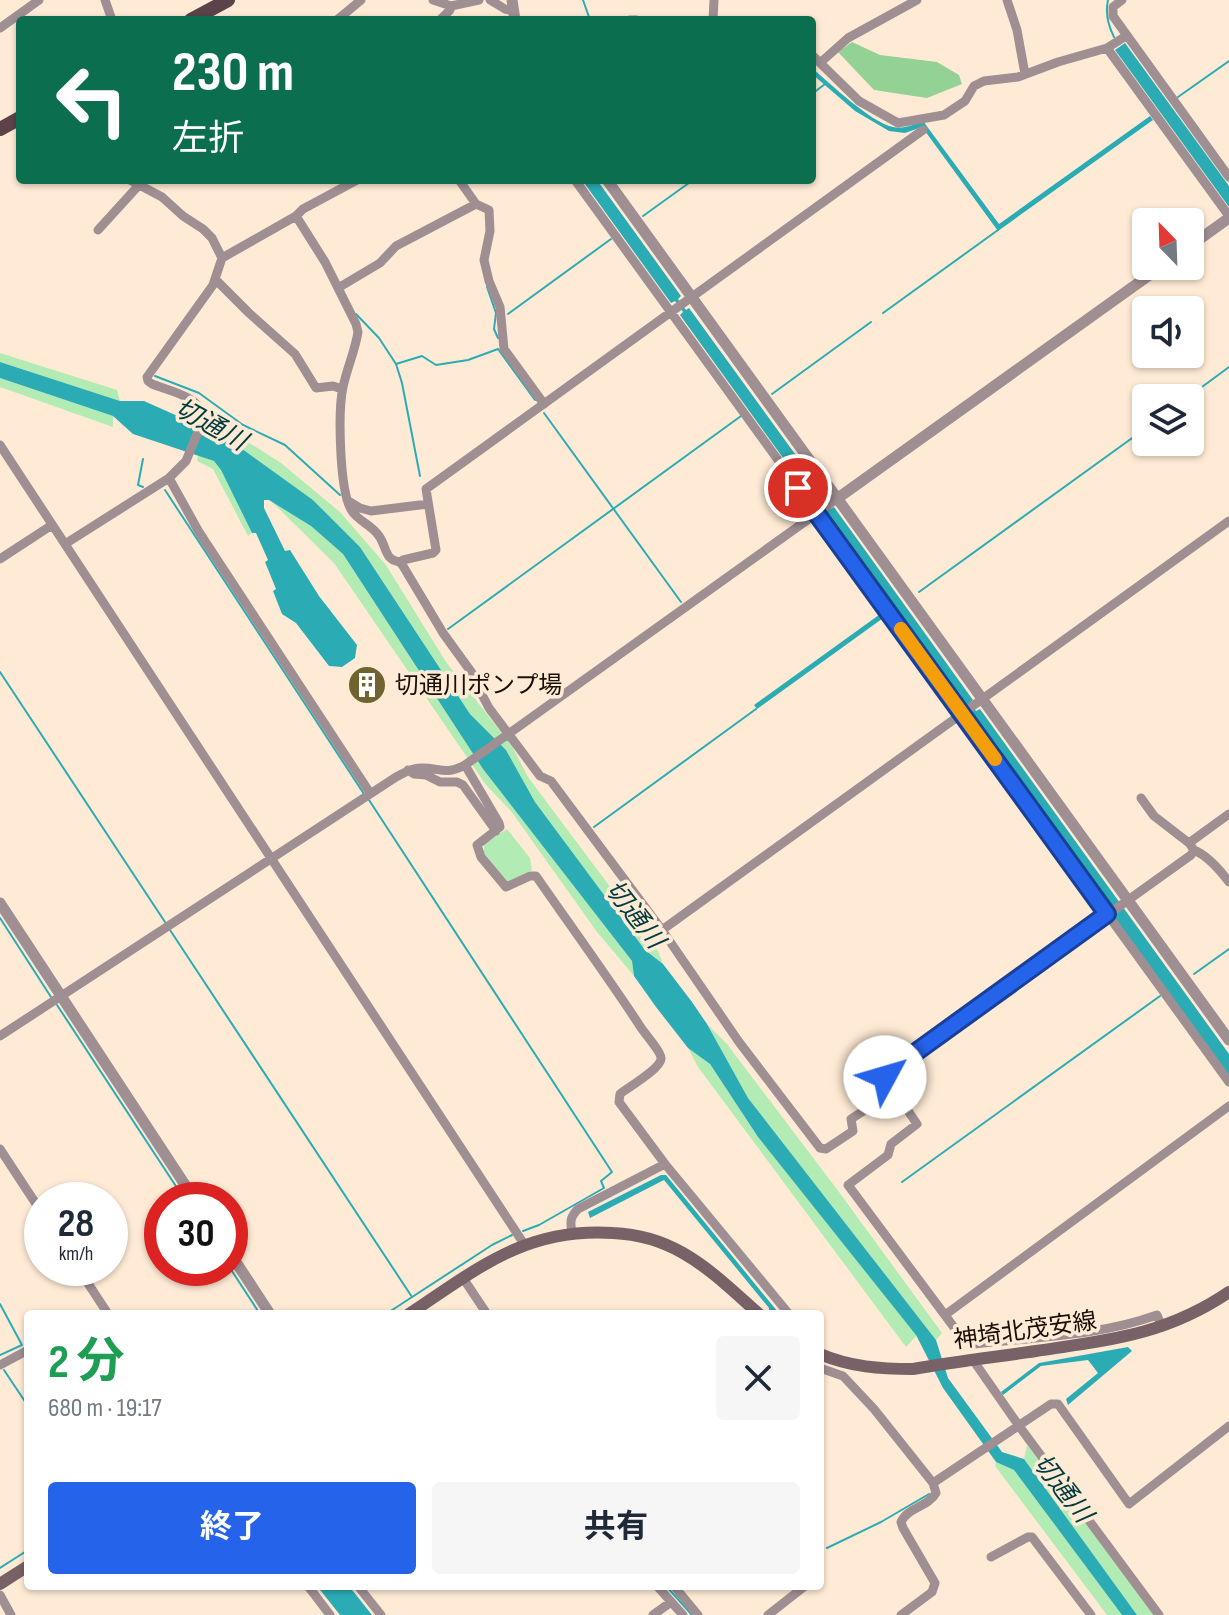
<!DOCTYPE html>
<html lang="ja">
<meta charset="utf-8">
<style>
body{margin:0;font-family:"Sofia Sans Condensed","Noto Sans JP",sans-serif;background:#f6f6f7;color:#1f2937;height:100vh;display:flex;flex-direction:column;font-size:30px;white-space:nowrap}
*{box-sizing:border-box;margin:0}
p{font-size:26px;color:#747a83}
.icon{flex:none;width:44px;height:44px;fill:none;stroke:currentColor;stroke-width:2;stroke-linecap:round;stroke-linejoin:round}
.map{position:relative;flex:1;overflow:hidden}
.sheet{position:absolute;left:24px;top:1310px;width:800px;height:280px;display:flex;flex-direction:column;background:#fff;border-radius:8px;box-shadow:0 2px 6px #0004}
.sheet>*{flex:none}
.top-card{position:absolute;left:16px;top:16px;width:800px;height:168px;border-radius:8px;box-shadow:0 2px 6px #0004;background:#0b6e4f;color:#fff;overflow:hidden}
.needle{width:52px;rotate:337deg}
.fabs{position:absolute;left:1132px;top:208px;display:grid;gap:16px}
.fabs a{display:grid;place-items:center;width:72px;height:72px;border-radius:8px;background:#fff;box-shadow:0 2px 6px #0004;font-size:40px}
.speed{position:absolute;left:24px;top:1182px;display:flex;gap:16px;font-size:40px;font-weight:700;text-align:center}
.speed>*{display:grid;place-content:center;width:104px;height:104px;border-radius:50%;background:#fff;box-shadow:0 2px 6px #0004;line-height:1}
.speed small{font-size:20px;font-weight:400}
.speed .limit{border:12px solid #d22;background:#fff;color:#111}
.pin{position:absolute;display:grid;place-items:center;width:68px;height:68px;color:#fff;margin:-34px;border:4px solid #fff;border-radius:50%;box-shadow:0 2px 8px #0007}
.me{position:absolute;width:88px;margin:-44px;rotate:51deg;stroke-linejoin:round;filter:drop-shadow(0 0 6px #0008)}
.turn{display:flex;align-items:center;gap:28px;height:168px;padding:0 24px;font-size:36px}
.turn .icon{width:104px;height:104px;stroke-width:2.5}
.turn b{display:block;font-size:56px;line-height:68px}
.round{display:grid;place-items:center;flex:none;width:84px;height:84px;border-radius:8px;background:#f6f6f7}
.overview{display:flex;align-items:center;justify-content:space-between;height:136px;padding:0 24px}
h1{font-size:48px;font-weight:700;line-height:60px;color:#1e9e55}
.primary-button{display:flex;gap:16px;margin-top:auto;padding:16px 24px}
.primary-button a{flex:1;height:92px;border-radius:8px;background:#2563eb;color:#fff;font-size:32px;font-weight:700;line-height:92px;text-align:center}
.primary-button a+a{background:#f6f6f7;color:#1f2937}
.map>svg:first-child{display:block}
.green{fill:#b2ebb3}
.forest{fill:#93d194}
.water{fill:#2bacb5}
.lines{fill:none;stroke-linecap:round;stroke-linejoin:round}
.stream{stroke:#2bacb5;stroke-width:2}
.minor{stroke:#9f8f92;stroke-width:9}
.tertiary{stroke:#9f8f92;stroke-width:11}
.secondary{stroke:#786267;stroke-width:12}
.primary{stroke:#5d4249;stroke-width:14}
.route-casing{stroke:#184099;stroke-width:20}
.route{stroke:#2563eb;stroke-width:14}
.slow{stroke:#f59e0b;stroke-width:14}
.labels{text-anchor:middle;stroke-width:7;stroke-linejoin:round;paint-order:stroke}
.poi-label{font-size:24px;fill:#180f06;stroke:#ffebd5;text-anchor:start}
.street-label{font-size:24px;fill:#180f06;stroke:#ffebd5}
.water-label{font-size:26px;font-style:italic;fill:#003b3f;stroke:#ffebd5}
</style>
<div class="map">
<svg width="1229" height="1615" viewBox="0 0 1229 1615">
<rect width="100%" height="100%" fill="#ffebd5"/>
<!-- green -->
<path class="green" d="M0 353 117 390 120 401 0 362Z
M0 378 113 416V427L0 387Z
M208 430H229L281 463 340 512 386 565 446 662 512 746 528 777 658 951 663 964 645 950 535 802 506 750 470 714 360 547 313 500 227 438Z
M198 455 214 461 221 470 252 533 248 536 213 469 197 461Z
M269 499 311 526 343 554 483 769 632 961 634 976 597 932 511 811 486 785 334 563Z
M507 829 530 858 532 870 507 882 484 853V844Z
M707 1024 727 1044 839 1192 942 1333 936 1340 748 1098Z
M688 1048 710 1064 758 1137 917 1335 906 1347 698 1067Z
M1027 1445 1155 1615H1137L1024 1459Z
M996 1462 1014 1470 1122 1615H1107L995 1466Z"/>
<!-- forest -->
<path class="forest" d="M852 42 880 55 937 62 959 75 962 84 927 98 874 90 838 52Z"/>
<!-- water -->
<path class="water" d="M1125 43 1229 186V207L1115 50Z
M812 68C831 84 870 122 893 127 904 129 913 125 923 121L999 224 1150 116 1153 120 998 231 922 127 905 133 889 131 855 111 812 74Z
M582 180H597L681 296 678 299 686 310 689 308 827 498 824 501 830 509 834 507 973 700 970 703 976 711 980 709 1229 1054V1076L969 716 973 713 966 705 963 707 824 514 827 512 820 503 817 505 680 315 683 312 675 301 671 303Z
M0 362 120 401H144L227 438 313 500 360 547 470 714 506 750 535 802 645 950 663 964 692 1002 707 1024 748 1098 936 1340 948 1378 1002 1452 1024 1459 1137 1615H1122L1014 1470 996 1462 943 1388 916 1335 758 1137 710 1064 688 1048 656 1007 634 976 632 961 483 769 343 554 311 526 269 500H264V508L285 551 290 550 319 596 357 645 355 658 342 667 329 666 296 623 282 614 273 591 276 589 265 562 268 560 256 533H252L221 470 214 461 133 434 113 416 0 378Z
M883 612 886 616 757 709 754 705Z
M661 1175H666L778 1312 773 1314 769 1311V1308L664 1180 590 1218 588 1212Z
M1128 1347 1132 1351 1068 1405 1066 1399 1098 1373 1088 1360 1041 1366 1003 1395 1001 1392 1039 1363Z
M317 1586H349L372 1615H340Z"/>
<g class="lines">
<!-- stream -->
<path class="stream" d="M583 0 590 20
M1108 0C1105 13 1108 25 1114 37
M812 94 825 84
M1178 97 1229 61
M643 216 693 180
M487 287 496 313 494 329 498 338
M883 313 998 230
M356 314 379 338 396 364 422 356 436 365 468 360 498 349 535 400
M508 314 611 239
M396 364 402 383 420 476
M155 376 199 393 243 425 285 445 340 495
M772 394 871 322
M1187 398 1229 367
M544 413 681 602
M143 459 138 485 143 487
M165 490 364 794
M919 592 1146 428
M448 629 741 416
M0 672 165 922
M369 800 612 1172 601 1181 604 1188 539 1225 523 1231
M594 827 756 709
M0 918 51 997
M170 930 412 1297
M1194 974 1229 949
M57 1005 185 1200
M902 1182 1160 996
M230 1268 260 1314
M0 1304 22 1345 0 1355
M386 1314 492 1245 512 1235
M4 1370 28 1406
M827 1548 881 1522 929 1494
M0 1568 28 1550
M666 1586 692 1615"/>
<!-- minor -->
<path class="minor" d="M105 0 112 20
M433 0 451 6 479 0
M490 0 505 9 514 11
M1007 0 1017 30 1025 74
M1122 0 1113 7V16L1229 177
M337 20 361 0
M440 20 450 10 451 6
M630 20H636
M713 20 714 0
M0 28 39 0
M1107 48 1229 216
M812 55 859 101 898 123 944 115 965 101 974 86 984 81 1018 77 1058 62 1107 48 1126 36
M821 62 848 38 917 0
M459 180 476 204 489 210 490 231 484 260 489 281 500 307 504 349 544 404
M575 180 1229 1082
M296 216 325 262 356 324 358 332C355 351 347 368 343 387 338 410 339 492 352 511 358 521 372 525 379 536 387 547 384 560 400 562L403 566 443 633 477 680 479 689 489 708 540 776 551 781 662 930 739 1042 820 1148 826 1149 853 1131 851 1119 894 1091
M98 230 139 185
M222 258 296 216 303 209 357 180
M216 280 249 313 295 354 316 388 333 386 342 389
M338 288 380 263 396 246 476 204
M0 445 524 1244
M169 478 199 532 370 793
M347 500 360 508 371 511 428 504
M65 544 169 478 186 461 204 417C199 396 170 391 152 384L148 381 147 377 213 285 222 258 212 238 203 229 183 216 162 197 130 180
M0 559 52 525
M400 562 403 560 433 553 436 550 426 489 923 130
M465 765 499 823 500 827 477 845 481 857 506 887 530 876H536C570 925 605 973 638 1023 642 1031 662 1052 661 1059 660 1069 629 1087 620 1094L619 1102 665 1164 789 1314
M408 770 414 774 426 775 440 782H457L463 785 496 831
M1141 798 1154 816 1189 843
M1194 850C1208 856 1220 870 1229 882
M662 930 1229 521
M0 1036 396 777C404 773 411 768 420 768 439 767 445 776 465 765L838 498
M0 1149 42 1213
M572 1233C570 1222 570 1217 578 1209L665 1164
M78 1268 108 1314
M463 1278 487 1314
M945 1315 1229 1106
M1162 1327 1157 1315C1099 1336 1035 1337 975 1344L956 1330 848 1185 888 1155 891 1144 917 1124 885 1077 887 1073 1191 855 1194 850 1189 843 1229 814
M973 1360 1019 1426 1159 1615
M0 1365 28 1350
M820 1368 843 1376 874 1409 933 1483 936 1493C928 1507 908 1507 901 1522L903 1528 935 1583 932 1592 901 1615
M933 1483 1051 1404H1058L1129 1504 1229 1426
M991 1557 1028 1537H1032L1091 1615
M308 1586 330 1615
M358 1586 381 1615
M657 1586 683 1615
M674 1586 698 1615
M0 1595 11 1615
M653 1615 671 1602
M768 1615 805 1586"/>
<!-- tertiary -->
<path class="tertiary" d="M512 0 515 20
M607 180 1229 1040
M1190 246 1229 218
M838 498 1162 266
M0 903 195 1200
M230 1253 270 1314"/>
<!-- secondary -->
<path class="secondary" d="M409 1314C477 1269 526 1227 613 1233 637 1234 662 1241 683 1253 711 1269 735 1293 759 1314
M820 1354C850 1367 881 1369 913 1369 954 1362 995 1357 1036 1351 1109 1340 1166 1335 1229 1292
M0 1584 28 1566"/>
<!-- primary -->
<path class="primary" d="M191 20 228 0
M0 129 20 118"/>
</g>
<g class="lines">
<defs>
<path id="route" d="M798 488 1107 914 887 1073 885 1077"/>
</defs>
<!-- route casing -->
<use href="#route" class="route-casing"/>
<!-- route -->
<use href="#route" class="route"/>
<!-- slow -->
<path class="slow" d="M901 629 995 759"/>
</g>
<!-- icons -->
<defs>
<symbol id="building-disc" viewBox="-11 -11 22 22"><circle r="9.5" fill="#6f6330" stroke="#ffebd5"/><path d="M-4-6H4V6H1V3H-1V6H-4ZM-2.5-4.3h1.7v1.8h-1.7ZM.8-4.3h1.7v1.8H.8ZM-2.5-1h1.7V.8h-1.7ZM.8-1h1.7V.8H.8Z" fill="#fff"/></symbol>
</defs>
<g fill-rule="evenodd">
<use href="#building-disc" x="345" y="663" width="44" height="44"/>
</g>
<g class="labels">
<!-- poi labels -->
<g class="poi-label">
<text x="395" y="693">切通川ポンプ場</text>
</g>
<!-- street labels -->
<g class="street-label">
<text transform="translate(1025 1330) rotate(-8)" y="8">神埼北茂安線</text>
</g>
<!-- water labels -->
<g class="water-label">
<text transform="translate(211 424) rotate(29)" y="9">切通川</text>
<text transform="translate(635 914) rotate(52)" y="9">切通川</text>
<text transform="translate(1063 1488) rotate(52)" y="9">切通川</text>
</g>
</g>
</svg>
<div class="fabs">
<a><svg class="needle" viewBox="-14 -14 28 28"><path d="M0-13l5 13h-10z" fill="#e53935"/><path d="M0 13l5-13h-10z" fill="#747a83"/></svg></a>
<a><svg class="icon" aria-label="sound" viewBox="0 0 24 24"><path d="M4 9h4l5-4v14l-5-4H4zM17 9q2 3 0 6"/></svg></a>
<a><svg class="icon" aria-label="layers" viewBox="0 0 24 24"><path d="M12 4l9 5-9 5-9-5zM3 14l9 5 9-5"/></svg></a>
</div>
<div class="speed"><div>28<small>km/h</small></div><div class="limit">30</div></div>
<div class="pin" style="left:798px;top:488px;background:#d93025"><svg class="icon" aria-label="arrive" viewBox="0 0 24 24"><path d="M6 21V4h12l-3 4 3 4H6"/></svg></div>
<svg class="me" style="left:885px;top:1077px" viewBox="-20 -20 40 40"><circle r="19" fill="#fff"/><path d="M0-13L10 11 0 6-10 11z" fill="#2563eb"/></svg>
<div class="top-card">
<div class="turn"><svg class="icon" aria-label="left" viewBox="0 0 24 24"><path d="M17 20v-9H6M10 6l-5 5 5 5"/></svg><div><b>230 m</b>左折</div></div>
</div>
<section class="sheet">
<div class="overview"><div><h1>2 分</h1><p>680 m · 19:17</p></div><a class="round"><svg class="icon" aria-label="close" viewBox="0 0 24 24"><path d="M6 6l12 12M18 6L6 18"/></svg></a></div>
<div class="primary-button"><a>終了</a><a>共有</a></div>
</section>
</div>
